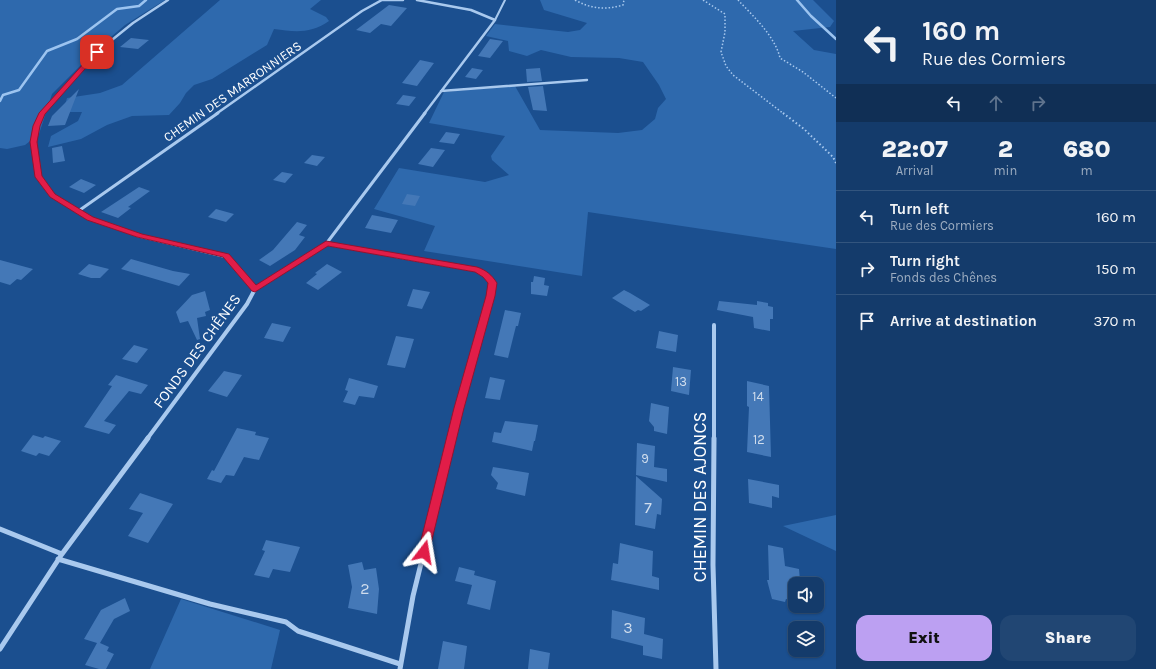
<!DOCTYPE html>
<meta charset="utf-8">
<style>
body{margin:0;font-family:Karla,sans-serif;background:#214673;color:#f1f3f6;height:100vh;display:flex;flex-direction:column;font-size:15px;white-space:nowrap}
*{box-sizing:border-box;margin:0}
p{font-size:13px;color:#9dadc1}
.icon{flex:none;width:22px;height:22px;fill:none;stroke:currentColor;stroke-width:2;stroke-linecap:round;stroke-linejoin:round}
.map{position:relative;flex:1;overflow:hidden}
.details{display:flex;flex-direction:column;background:#143b6b;width:320px}
.details>*{flex:none}
.guide{background:#143b6b;color:#f1f3f6;overflow:hidden}
.fabs{position:absolute;left:788px;top:577px;display:grid;gap:8px}
.fabs a{display:grid;place-items:center;width:36px;height:36px;border-radius:8px;background:#143b6b;box-shadow:0 1px 3px #0004,0 0 0 1px #33557e;font-size:20px}
.pin{position:absolute;display:grid;place-items:center;width:34px;height:34px;color:#fff;margin:-17px;border-radius:8px;box-shadow:0 2px 6px #0006}
.me{position:absolute;width:44px;margin:-22px;rotate:14deg;stroke-linejoin:round;filter:drop-shadow(0 0 3px #0008)}
.turn{display:flex;align-items:center;gap:14px;height:84px;padding:0 20px;font-size:18px}
.turn .icon{width:52px;height:52px;stroke-width:2.5}
.turn b{display:block;font-size:28px;line-height:34px}
.lanes{display:flex;align-items:center;height:38px;padding:0 20px;background:#0003;justify-content:center;gap:20px;direction:ltr}
.lanes .off{opacity:.35}
.eta{display:flex;justify-content:space-evenly;align-items:center;height:68px;text-align:center}
.eta b{font-size:24px;font-weight:800;line-height:28px}
.cta{display:flex;gap:8px;margin-top:auto;padding:8px 20px}
.cta a{flex:1;height:46px;border-radius:12px;background:#bca0f2;color:#111;font-size:16px;font-weight:800;line-height:46px;text-align:center}
.cta a+a{background:#214673;color:#f1f3f6}
ul{padding:0;list-style:none}
li{display:flex;align-items:center;gap:12px;height:52px;padding:0 20px;border-top:1px solid #33557e}
li div{flex:1}
li b{display:block;font-size:15px}
li em{font-style:normal}
main{display:flex;flex:1;min-height:0}
.map>svg:first-child{display:block}
.green{fill:#2e69ad}
.lines{fill:none;stroke-linecap:round;stroke-linejoin:round}
.stream{stroke:#9cc4f0;stroke-width:2.5}
.building{fill:#4478b7}
.path-far1{stroke:#a9c9ee;stroke-width:1.5;stroke-dasharray:1.5 2;stroke-linecap:butt}
.path{stroke:#a9c9ee;stroke-width:2;stroke-dasharray:1.5 2.5;stroke-linecap:butt}
.lane{stroke:#a9c9ee;stroke-width:2}
.street-far3{stroke:#a9c9ee;stroke-width:2.5}
.street-far2{stroke:#a9c9ee;stroke-width:3}
.street-far1{stroke:#a9c9ee;stroke-width:4}
.street{stroke:#a9c9ee;stroke-width:5}
.route{fill:#e11d48;stroke:#92132f}
.labels{text-anchor:middle;stroke-width:4;stroke-linejoin:round;paint-order:stroke}
.far-street-label{font-size:13px;fill:#fff;stroke:#1b4f8f}
.number-label{font-size:13px;fill:#d0dded}
.street-label{font-size:15px;fill:#fff;stroke:#1b4f8f}
.near-number-label{font-size:16px;fill:#d0dded}
.near-street-label{font-size:18px;fill:#fff;stroke:#1b4f8f}
</style>
<main>
<div class="map">
<svg width="836" height="669" viewBox="0 0 836 669">
<rect width="100%" height="100%" fill="#1b4f8f"/>
<!-- green -->
<path class="green" d="M0 0H165L125 25 98 48 52 94 39 134 25 145 7 149 0 148Z
M220 0H321L310 9 326 17 329 21C310 34 295 32 274 29L267 45 212 79 194 85 186 93 180 103 169 115 132 116 107 125 81 139 48 147 51 136 78 121 82 112H63L67 98 100 93 122 85Z
M540 0H813L834 21 830 27 793 31 814 50 836 54V249L588 212 582 276 424 251 435 226 374 209 399 168 485 182 509 175 492 160 491 156 505 136 429 123 444 92 515 86 540 130 618 133 642 130 655 119 658 108 666 99 659 85 643 62 619 58 571 57 541 50 527 56 509 51 508 41 486 36 495 24 568 32 580 30 587 23 544 10Z
M836 515V551L783 526Z
M181 599 280 630 271 669H150Z"/>
<g class="lines">
<!-- stream -->
<path class="stream" d="M797 0 811 16 836 39
M0 101 3 95 19 90 47 51 77 39 117 9 139 6 146 0"/>
</g>
<!-- building -->
<path class="building" d="M389 5 407 8 391 26 381 24 370 33 356 30Z
M131 38 149 40 138 49 120 47Z
M490 39 503 41 490 58 478 56Z
M420 60 434 63 417 86 402 83Z
M472 68 483 70 476 79 465 77Z
M540 68 542 81 527 82 526 69Z
M543 86 547 111 533 110 528 87Z
M79 89 65 125 48 126 52 116Z
M403 95 416 97 409 106 396 104Z
M446 132 460 134 454 144 439 142Z
M62 146 65 161 53 163 52 148Z
M431 148 445 150 433 167 418 164Z
M312 155 325 157 317 166 304 163Z
M282 172 293 174 285 183 273 180Z
M81 179 96 185 84 193 69 187Z
M139 187 150 191 128 207 131 208 118 218 101 212Z
M407 194 420 196 415 206 402 204Z
M216 209 234 214 226 222 208 217Z
M372 215 398 220 391 233 365 228Z
M297 222 307 225 299 235 305 237 295 250 270 266 259 260 273 250Z
M131 259 173 271 190 274 179 286 121 269Z
M0 260 33 269 21 280 17 279 10 285 0 282Z
M89 264 109 269 100 278H91L78 274Z
M327 264 342 272 318 290 306 283 317 274 315 273Z
M534 276 545 278 544 285 549 286 547 296 531 294V282H533Z
M413 289 430 292 422 309 407 306Z
M624 290 630 293 650 305 641 311 638 310 635 312 612 298Z
M205 291 210 310 205 312 206 316 197 318 200 339 197 340 188 321 180 323 176 312 192 295Z
M719 301 757 305V301L768 303V306L773 307V319H770V331L754 328 753 317 717 310Z
M505 310 521 313 518 326H516L508 358 494 355Z
M272 323 291 327 283 342 264 338Z
M659 331 678 335 676 352 656 348Z
M396 336 414 339 405 368 387 365Z
M134 345 148 349 137 363 122 359Z
M673 367 691 370 689 395 671 391Z
M224 371 242 375 227 397 208 391Z
M116 375 148 385 141 394 129 391 104 421 116 425 109 434 84 427 112 386 108 385Z
M490 377 505 380 500 400 485 398Z
M349 378 378 386 374 398 359 396 355 405 343 402 348 391 345 390Z
M747 381 769 386 771 457 747 452 749 407 747 406Z
M651 403 669 407 667 434 654 431V427L649 421Z
M505 421 538 425 535 441H534L532 451 492 442 494 432 501 433Z
M237 428 256 432 255 435 269 438 259 460 244 457 234 476 226 475 221 483 207 479 212 470 214 471Z
M33 435 43 438 45 436 61 441 49 456 39 453 36 456 21 451Z
M637 443 655 446 654 467 667 469V482L636 475Z
M493 467 529 473 525 496 496 489 498 483 491 475Z
M636 476 662 499 661 515 657 514 655 529 635 525Z
M748 479 779 485V498L772 496V508L749 503Z
M140 493 173 504 148 543 128 536 143 513 129 509Z
M266 540 300 547 290 572 273 569 269 578 254 575 265 551 262 550Z
M620 543 653 551 652 576 659 578V590L611 580 613 563 618 564Z
M768 545 783 548 785 566 799 569 800 581 796 580 795 601 786 599 785 602 772 599 767 580H769Z
M362 562 364 570 376 568 379 589 377 614 348 608 352 587 348 565Z
M459 567 475 571 474 575 496 581 490 610 467 604 472 585 455 581Z
M125 598 130 611 114 619 100 643 109 647 107 651 114 654 106 669H99L85 665 97 643 84 639 101 610Z
M612 610 645 618 644 634 663 639 662 659 643 655V646L611 638Z
M443 641 467 646 464 669H438Z
M530 649 550 653 548 669H528Z"/>
<g class="lines">
<!-- path-far1 -->
<path class="path-far1" d="M575 0C591 9 606 10 623 5L624 0
M703 0 725 14V32L721 52 726 66 733 75 784 114
M738 0C753 16 775 36 780 58L803 72 836 98"/>
<!-- path -->
<path class="path" d="M783 113 804 129 833 157 836 163"/>
<!-- lane -->
<path class="lane" d="M495 20 505 0"/>
<!-- street-far3 -->
<path class="street-far3" d="M417 0 471 10 495 20 424 114
M441 91 587 80
M42 114 97 52 133 23 168 0
M216 114 362 11 382 0H403"/>
<!-- street-far2 -->
<path class="street-far2" d="M42 113 33 142 38 177 52 196 90 218 139 236 227 257
M77 212 218 113
M326 244 425 113
M305 257 326 244 402 257"/>
<!-- street-far1 -->
<path class="street-far1" d="M226 256 255 289
M396 256 477 270 486 275 493 283 491 296 451 439
M147 439 247 304 255 289 307 256
M714 439V325"/>
<!-- street -->
<path class="street" d="M714 438 713 565 716 669
M0 529 62 554
M58 559 210 604 286 622 298 631 400 664
M0 649 62 554 148 438
M400 669 413 596 452 438"/>
</g>
<!-- route -->
<path class="route" d="M95 51 100 52 45 114 40 126 37 142 42 176 55 194 93 217 142 234 229 254 256 285 326 241 477 267C486 270 492 275 497 283L495 296 464 408 428 556 424 558 420 556 418 552 454 408 486 296 488 283 483 277 475 272 328 246 255 292 252 291 223 257 137 237 87 220 50 197 35 177 30 142 33 126 39 113Z"/>
<g class="labels">
<!-- far-street labels -->
<g class="far-street-label">
<text transform="translate(232 91) rotate(-35)" y="5">CHEMIN DES MARRONNIERS</text>
</g>
<!-- number labels -->
<g class="number-label">
<text x="681" y="386">13</text>
<text x="758" y="401">14</text>
<text x="759" y="444">12</text>
<text x="645" y="463">9</text>
</g>
<!-- street labels -->
<g class="street-label">
<text transform="translate(197 351) rotate(-54)" y="5">FONDS DES CHÊNES</text>
</g>
<!-- near-number labels -->
<g class="near-number-label">
<text x="648" y="513">7</text>
<text x="365" y="594">2</text>
<text x="628" y="633">3</text>
</g>
<!-- near-street labels -->
<g class="near-street-label">
<text transform="translate(700 497) rotate(-90)" y="6">CHEMIN DES AJONCS</text>
</g>
</g>
</svg>
<div class="fabs">
<a><svg class="icon" aria-label="sound" viewBox="0 0 24 24"><path d="M4 9h4l5-4v14l-5-4H4zM17 9q2 3 0 6"/></svg></a>
<a><svg class="icon" aria-label="layers" viewBox="0 0 24 24"><path d="M12 4l9 5-9 5-9-5zM3 14l9 5 9-5"/></svg></a>
</div>
<div class="pin" style="left:97px;top:52px;background:#d93025"><svg class="icon" aria-label="arrive" viewBox="0 0 24 24"><path d="M6 21V4h12l-3 4 3 4H6"/></svg></div>
<svg class="me" style="left:424px;top:552px" viewBox="-20 -20 40 40"><path d="M0-17L14 15 0 8-14 15z" fill="#e11d48" stroke="#fff" stroke-width="4"/></svg>
</div>
<section class="details">
<div class="guide">
<div class="turn"><svg class="icon" aria-label="left" viewBox="0 0 24 24"><path d="M17 20v-9H6M10 6l-5 5 5 5"/></svg><div><b>160 m</b>Rue des Cormiers</div></div>
<div class="lanes"><svg class="icon" aria-label="left" viewBox="0 0 24 24"><path d="M17 20v-9H6M10 6l-5 5 5 5"/></svg><svg class="icon off" aria-label="ahead" viewBox="0 0 24 24"><path d="M12 20V5M6 11l6-6 6 6"/></svg><svg class="icon off" aria-label="right" viewBox="0 0 24 24"><path d="M7 20v-9h11M14 6l5 5-5 5"/></svg></div>
</div>
<div class="eta">
<div><b>22:07</b><p>Arrival</p></div>
<div><b>2</b><p>min</p></div>
<div><b>680</b><p>m</p></div>
</div>
<ul>
<li><svg class="icon" aria-label="left" viewBox="0 0 24 24"><path d="M17 20v-9H6M10 6l-5 5 5 5"/></svg><div><b>Turn left</b><p>Rue des Cormiers</p></div><em>160 m</em></li>
<li><svg class="icon" aria-label="right" viewBox="0 0 24 24"><path d="M7 20v-9h11M14 6l5 5-5 5"/></svg><div><b>Turn right</b><p>Fonds des Chênes</p></div><em>150 m</em></li>
<li><svg class="icon" aria-label="arrive" viewBox="0 0 24 24"><path d="M6 21V4h12l-3 4 3 4H6"/></svg><div><b>Arrive at destination</b></div><em>370 m</em></li>
</ul>
<div class="cta"><a>Exit</a><a>Share</a></div>
</section>
</main>
